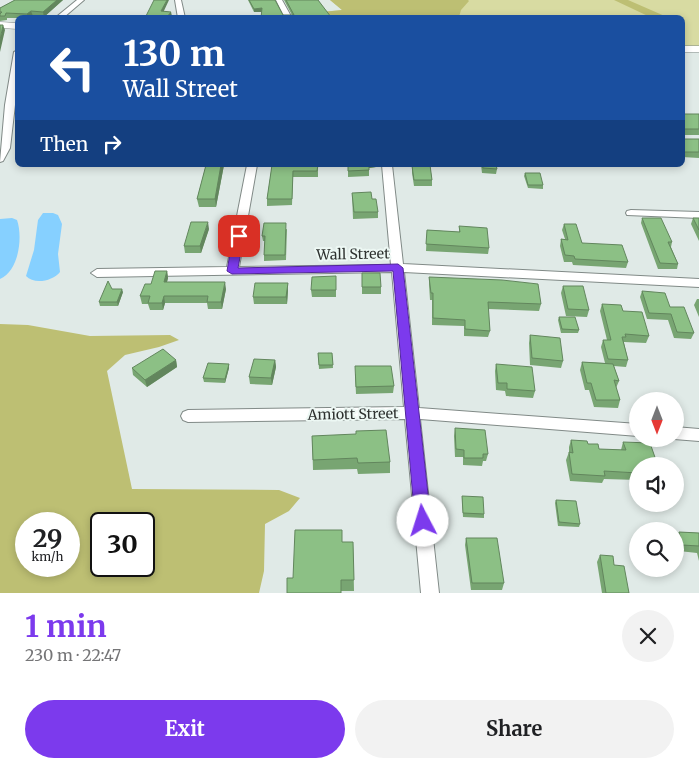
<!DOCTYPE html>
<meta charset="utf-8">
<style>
body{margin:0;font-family:Merriweather,serif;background:#f2f2f2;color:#202124;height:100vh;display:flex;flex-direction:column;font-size:19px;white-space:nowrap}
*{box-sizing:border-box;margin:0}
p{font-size:16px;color:#757577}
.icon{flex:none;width:28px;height:28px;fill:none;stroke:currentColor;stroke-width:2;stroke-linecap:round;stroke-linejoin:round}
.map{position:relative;height:593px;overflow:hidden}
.sheet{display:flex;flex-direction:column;background:#fff;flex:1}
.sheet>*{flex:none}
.hud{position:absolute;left:15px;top:15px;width:670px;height:152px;border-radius:8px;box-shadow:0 2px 8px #0003;background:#1a4fa0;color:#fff;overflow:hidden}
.needle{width:32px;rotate:180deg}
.tools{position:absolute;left:629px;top:392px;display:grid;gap:10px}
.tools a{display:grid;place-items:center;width:55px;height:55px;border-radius:50%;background:#fff;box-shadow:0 2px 8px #0003;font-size:25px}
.speed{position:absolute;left:15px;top:512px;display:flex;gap:10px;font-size:25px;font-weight:700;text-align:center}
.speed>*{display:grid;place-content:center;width:65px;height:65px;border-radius:50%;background:#fff;box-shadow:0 2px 8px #0003;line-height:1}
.speed small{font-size:12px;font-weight:400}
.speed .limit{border:2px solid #111;border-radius:8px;background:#fff;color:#111}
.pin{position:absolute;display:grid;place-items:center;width:42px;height:42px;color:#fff;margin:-21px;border-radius:10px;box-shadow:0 2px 8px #0006}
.me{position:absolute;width:55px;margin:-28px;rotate:355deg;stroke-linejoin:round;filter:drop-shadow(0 0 4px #0008)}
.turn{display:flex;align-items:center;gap:18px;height:105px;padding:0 25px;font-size:22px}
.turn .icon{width:65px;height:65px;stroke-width:2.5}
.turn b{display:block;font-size:35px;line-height:42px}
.then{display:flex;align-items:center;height:48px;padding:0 25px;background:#0003;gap:10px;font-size:19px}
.round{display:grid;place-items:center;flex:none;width:52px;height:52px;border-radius:26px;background:#f2f2f2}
.headline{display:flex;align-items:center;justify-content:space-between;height:85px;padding:0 25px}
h1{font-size:30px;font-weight:700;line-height:38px;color:#7c3aed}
.action{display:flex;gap:10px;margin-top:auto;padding:10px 25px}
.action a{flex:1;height:58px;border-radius:30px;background:#7c3aed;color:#fff;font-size:20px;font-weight:700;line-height:58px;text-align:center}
.action a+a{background:#f2f2f2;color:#202124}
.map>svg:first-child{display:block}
.green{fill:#d8dba2}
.forest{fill:#bdbf73;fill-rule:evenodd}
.water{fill:#86d0ff}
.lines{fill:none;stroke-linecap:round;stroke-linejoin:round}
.minor-casing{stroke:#818a87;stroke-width:2}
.tertiary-casing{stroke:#818a87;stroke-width:1}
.minor{fill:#fff;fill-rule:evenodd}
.tertiary{fill:#fff;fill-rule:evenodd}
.wall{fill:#78a572}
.shaded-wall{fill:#62865d}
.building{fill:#8cc085;stroke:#62865d}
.route{fill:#7c3aed;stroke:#51269a}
.labels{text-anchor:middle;stroke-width:4;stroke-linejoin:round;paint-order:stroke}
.street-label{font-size:14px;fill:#2d312f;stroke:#edf8f4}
</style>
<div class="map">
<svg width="699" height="593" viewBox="0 0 699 593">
<rect width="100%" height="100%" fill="#e0eae7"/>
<!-- green -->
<path class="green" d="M330 0H699V49H683L682 18H326L322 12 342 10Z"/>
<!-- forest -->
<path class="forest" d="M330 0H468L469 1 461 10 459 17 326 18 322 12 342 10Z
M614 0H628L667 17H650Z
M0 324 28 325 90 336 170 335 179 340 159 347 125 355 107 371 132 489 279 490 300 498 289 511 265 524 264 571 259 593H0ZM26 524H69V566H26ZM101 524H144V566H101Z"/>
<!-- water -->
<path class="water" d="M43 213H53L58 215 62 224 58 254 60 272C53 281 34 285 26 276L34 250 38 220Z
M12 218 17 220C23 237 19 271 0 279V219Z"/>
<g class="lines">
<defs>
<path id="minor" d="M77 0H84L63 18H55Z
M175 0H181L185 18H178Z
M276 0H282L292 18H285Z
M18 50V79L10 148 3 161 0 162 5 105 14 52Z
M247 165H257L239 267 391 265 382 165H392L403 264 699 279V287L404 272 419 408 638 424V436L420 419 439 593H421L405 419 188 422 183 420 181 416 183 412 188 410 404 407 392 272 97 277 91 273 97 269 227 267Z
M631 210 699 212V218L627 215 626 213 627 211Z
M675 427 699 429V441L674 439Z"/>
<path id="tertiary" d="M0 22 18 23V29L0 28Z
M682 46H699V52H682Z"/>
</defs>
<!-- minor casing -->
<use href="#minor" class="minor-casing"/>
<!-- tertiary casing -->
<use href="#tertiary" class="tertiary-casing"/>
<!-- minor -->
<use href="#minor" class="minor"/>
<!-- tertiary -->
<use href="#tertiary" class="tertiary"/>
</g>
<!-- wall -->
<path class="wall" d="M15 0H63L44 17 33 16 30 18H7V20L0 21V8Z
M248 0H275L283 15H292L284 0H318L331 18H261L262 12H254Z
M682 114H699V135H682Z
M682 139H699V158L682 157Z
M206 165H224L216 207H199L197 199Z
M272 165H318V177H293L292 205 267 206V199Z
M348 165 376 167 369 168V176L348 177Z
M414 165H430L432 180V186H414L412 173V166H414Z
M481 165H496L497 169 496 174 482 173Z
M525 173 543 185V189L528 188 524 176Z
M352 193 372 199 378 212V218L353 219Z
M642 218 672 242 671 247 678 264 677 269H658L641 223Z
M693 218H699V241L691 224Z
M564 224 582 243 628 262 626 268 573 265 572 262H564L560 246 561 239H565L562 230Z
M459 226 489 248 488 254 426 251 427 230 459 232Z
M209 229 201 253H185L184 246Z
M287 229 286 260 264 261V255L265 241H263L262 236Z
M167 271 168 278 167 282 226 289 222 309H208L207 303H165L163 310H150L148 304H142L140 296 151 284Z
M362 273 381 287V294H362Z
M336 276V297H312L311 290Z
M429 277 541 304 539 311 488 309 490 331 488 337 464 336V326L432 325V300H430L429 284Z
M288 283V290L287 304H254L253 297Z
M563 286 589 310 587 317 566 316 561 293Z
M642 291 670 307 694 333 691 339 674 338 668 320 647 319 640 297Z
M123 292 118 306H100L99 302Z
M697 299H699V317L694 305Z
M602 304 623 311 649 336 646 343 624 342V343L628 360 626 367 614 366 619 381 616 388 620 400 618 408 594 407 589 390H585L580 370 582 362 605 363 601 347 603 340H607L600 311Z
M559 317 579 330 578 333H561L558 320Z
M530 335 563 361 561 368 530 365 529 343Z
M318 353H332L333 368 319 369Z
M176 360 177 367 147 387 133 375 132 368Z
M275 360 276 367 272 385 250 384 249 377Z
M229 364V368L225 383 204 382 203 378Z
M496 364 535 391 533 398 506 396 505 391 496 390 495 371Z
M355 374 394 386 393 393 356 394Z
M455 428 488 454 486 461H483L482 466 463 465V457H455L454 436Z
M312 436 390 462V473L358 474 357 469 313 470Z
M571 440 588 444 599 449 621 450 623 442 638 466V480L604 479 602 483 570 481 566 460 569 452V453V447Z
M462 496 484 514V518L463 517 462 500Z
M556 500 580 524 579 527 558 526 555 503Z
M679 532 699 533V561L697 553 679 551 676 539Z
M466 538 504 583 502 590H471L465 545Z
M342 542H353L354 591H341L293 578Z
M600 555 614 565 629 593H602L597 562Z"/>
<!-- shaded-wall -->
<path class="shaded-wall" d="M57 0H63L44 17 43 12Z
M167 0H169L162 15 161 11Z
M262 8V12H254V9Z
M31 11 33 16 30 18H27V14Z
M171 12 172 16 171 18H166Z
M3 25 5 30 0 52V40Z
M221 165H224L216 207 215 199Z
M369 165H376V167L369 168Z
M208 222 209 229 201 253 200 246Z
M167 271 168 278 165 289 164 282Z
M225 282 226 289 222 309 221 302Z
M288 283V290L287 304 286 297Z
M122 289 123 292 118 306 117 302Z
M164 296 165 303 163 310 162 303Z
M176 360 177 367 147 387 145 380Z
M275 360 276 367 272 385 271 378Z
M229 364V368L225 383V379Z"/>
<!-- building -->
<path class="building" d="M15 0H57L43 12 31 11 27 14 6 13 5 16H0V14L2 12H0V8Z
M154 0H167L161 11 171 12 166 18H145Z
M249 0H275L283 15H294L286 0H318L331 17 261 18 262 8 254 9Z
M0 25H3L0 40Z
M682 114H699V129H684L682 131Z
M682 139H699V152H682Z
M206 165H221L215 199H197Z
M272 165H318L317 171H293L292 199H267Z
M348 165H369V170L348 171Z
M415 165H430L432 180H414L412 166H415Z
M482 165H496L497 169 483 168Z
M525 173H540L543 185H528Z
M371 192 372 199H376L378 212H354L352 193Z
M642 218H661L672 242H668L678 264 660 263Z
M693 218H699V230Z
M191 222H208L200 246H184Z
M264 223H286L285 255H264L265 236H262Z
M564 224H576L582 243 622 245 628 262 575 259 574 256 565 255 561 239 568 240Z
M459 226 487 228 489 248 426 244 427 230 460 232Z
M155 271H167L164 282H225L221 302H207L208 296H164L162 303H148L150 296H140L145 284H151Z
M362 273H380L381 287H362Z
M336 276V290H311L312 277Z
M429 277 502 280 538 284 541 304 488 302 490 331 465 329V320L433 318V293H431Z
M108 281 112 289H122L117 302H99Z
M255 283H288L286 297H253Z
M563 286H583L589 310 568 309Z
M642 291 665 293 670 307H684L694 333 677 332 671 314 649 313Z
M602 304 621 305 623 311 642 312 649 336 625 334 626 337H622L628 360 608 359 603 340H611Z
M559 317H575L579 330 562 329Z
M530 335 560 338 563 361 532 358Z
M163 349 176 360 145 380 132 368Z
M318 353H332L333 365H319Z
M254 359 275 360 271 378 249 377Z
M582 362 613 364 619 381 614 380 620 400H596L591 383H587Z
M208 363 229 364 225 379 203 378Z
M496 364 532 367 535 391 507 389V383H498Z
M355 366H391L394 386 356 387Z
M455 428 485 430 488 454H483V458H464V450L456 449Z
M386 430 390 462 358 463 357 458 313 460 312 436 356 434V431Z
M571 440 587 441 588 444H598L599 449 626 450 623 442 650 443 658 466H638V473L604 471 605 476 572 474 569 452 573 453Z
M462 496 483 497 484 514 463 513Z
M556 500 576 501 580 524 559 522Z
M295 530H342V542H353L354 580H341V593H287V578H293Z
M679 532 699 533V546L682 545Z
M466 538H497L504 583H472Z
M600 555 613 556 614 565 624 566 629 593H606Z"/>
<!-- route -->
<path class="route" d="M239 233 244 236 238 268 398 264 403 268 431 521 428 526 423 528 417 526 415 521 393 271 232 274 227 271 233 236Z"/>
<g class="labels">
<!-- street labels -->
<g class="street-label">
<text transform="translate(353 254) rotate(-1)" y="5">Wall Street</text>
<text transform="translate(353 414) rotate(-1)" y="5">Amiott Street</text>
</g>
</g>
</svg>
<div class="tools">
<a><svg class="needle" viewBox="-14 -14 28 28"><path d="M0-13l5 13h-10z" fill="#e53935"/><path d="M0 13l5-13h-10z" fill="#757577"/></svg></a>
<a><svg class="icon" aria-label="sound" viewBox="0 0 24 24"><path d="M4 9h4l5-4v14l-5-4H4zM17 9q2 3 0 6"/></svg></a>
<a><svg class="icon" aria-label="search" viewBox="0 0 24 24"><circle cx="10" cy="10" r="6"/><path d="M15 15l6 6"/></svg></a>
</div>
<div class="speed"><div>29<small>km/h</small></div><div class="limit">30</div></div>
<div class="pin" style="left:239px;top:236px;background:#d93025"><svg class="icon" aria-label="arrive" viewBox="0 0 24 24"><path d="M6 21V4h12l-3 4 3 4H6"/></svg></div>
<svg class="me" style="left:423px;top:521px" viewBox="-20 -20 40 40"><circle r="19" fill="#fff"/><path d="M0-13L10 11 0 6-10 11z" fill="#7c3aed"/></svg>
<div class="hud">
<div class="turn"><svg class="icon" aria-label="left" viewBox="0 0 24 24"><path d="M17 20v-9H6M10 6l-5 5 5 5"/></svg><div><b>130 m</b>Wall Street</div></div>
<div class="then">Then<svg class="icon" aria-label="right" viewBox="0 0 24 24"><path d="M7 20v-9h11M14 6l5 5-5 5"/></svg></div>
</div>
</div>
<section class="sheet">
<div class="headline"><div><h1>1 min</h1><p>230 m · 22:47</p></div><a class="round"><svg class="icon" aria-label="close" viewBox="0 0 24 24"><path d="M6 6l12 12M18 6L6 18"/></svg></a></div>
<div class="action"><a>Exit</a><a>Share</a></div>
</section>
